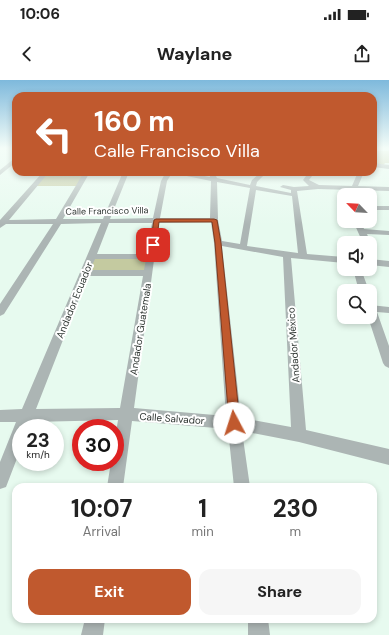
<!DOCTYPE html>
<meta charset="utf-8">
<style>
body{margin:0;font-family:"DM Sans",sans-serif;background:#f6f6f6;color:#222;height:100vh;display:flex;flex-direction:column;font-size:15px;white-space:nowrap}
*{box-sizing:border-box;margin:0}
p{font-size:13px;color:#767676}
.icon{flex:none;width:22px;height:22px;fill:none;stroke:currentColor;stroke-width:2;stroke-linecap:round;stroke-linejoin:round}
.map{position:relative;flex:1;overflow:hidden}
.details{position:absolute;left:12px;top:403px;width:365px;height:140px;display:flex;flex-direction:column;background:#fff;border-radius:12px;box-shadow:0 2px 6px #0003}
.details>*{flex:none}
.guide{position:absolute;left:12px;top:12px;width:365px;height:84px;border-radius:12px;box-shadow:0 2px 6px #0003;background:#c0592e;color:#fff;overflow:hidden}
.needle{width:26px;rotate:295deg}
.buttons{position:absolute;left:337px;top:108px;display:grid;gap:8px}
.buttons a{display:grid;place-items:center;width:40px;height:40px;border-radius:8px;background:#fff;box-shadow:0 2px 6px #0003;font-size:20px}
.speed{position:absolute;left:12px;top:339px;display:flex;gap:8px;font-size:20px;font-weight:700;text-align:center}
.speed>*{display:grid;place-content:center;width:52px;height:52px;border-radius:50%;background:#fff;box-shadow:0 2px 6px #0003;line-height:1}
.speed small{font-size:10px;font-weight:400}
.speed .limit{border:6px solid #d22;background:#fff;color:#111}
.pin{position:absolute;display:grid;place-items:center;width:34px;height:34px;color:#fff;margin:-17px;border-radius:8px;box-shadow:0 2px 6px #0006}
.me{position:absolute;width:44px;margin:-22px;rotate:355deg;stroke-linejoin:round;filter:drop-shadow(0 0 3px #0008)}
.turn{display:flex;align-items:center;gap:14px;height:84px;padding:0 16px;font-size:18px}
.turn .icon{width:52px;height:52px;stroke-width:2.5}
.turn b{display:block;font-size:28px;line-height:34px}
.eta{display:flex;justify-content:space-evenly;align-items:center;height:68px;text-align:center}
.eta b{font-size:24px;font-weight:700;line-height:28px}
.primary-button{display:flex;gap:8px;margin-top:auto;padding:8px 16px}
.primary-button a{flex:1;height:46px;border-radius:12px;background:#c0592e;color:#fff;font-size:16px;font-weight:700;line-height:46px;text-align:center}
.primary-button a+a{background:#f6f6f6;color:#222}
.status{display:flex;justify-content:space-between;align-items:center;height:28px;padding:0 20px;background:#fff;direction:ltr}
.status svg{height:11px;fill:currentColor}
header{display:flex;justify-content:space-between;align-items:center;height:52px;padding:0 16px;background:#fff;font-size:18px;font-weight:700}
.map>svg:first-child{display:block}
.green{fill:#c4caa0}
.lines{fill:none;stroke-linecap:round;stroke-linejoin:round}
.minor{fill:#acb5b4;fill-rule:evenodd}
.route{fill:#c0592e;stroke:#7d3a1e}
.labels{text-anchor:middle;stroke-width:4;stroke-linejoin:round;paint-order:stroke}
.far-street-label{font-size:9px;fill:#303733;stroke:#fff}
.street-label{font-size:10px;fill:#303733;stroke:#fff}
</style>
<div class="status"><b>10:06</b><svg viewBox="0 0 49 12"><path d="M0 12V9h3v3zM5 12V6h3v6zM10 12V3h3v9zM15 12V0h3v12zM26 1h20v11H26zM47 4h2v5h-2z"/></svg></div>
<header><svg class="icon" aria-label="back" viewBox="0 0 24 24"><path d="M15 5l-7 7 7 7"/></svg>Waylane<svg class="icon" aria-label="share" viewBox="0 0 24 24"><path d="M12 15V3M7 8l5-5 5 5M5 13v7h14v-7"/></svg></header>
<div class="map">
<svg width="389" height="555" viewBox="0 0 389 555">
<rect width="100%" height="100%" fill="#e7faef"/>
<!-- green -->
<path class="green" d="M373 71H389V83H385L383 86 373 84Z
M86 93 78 106H34L44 94Z
M92 176 151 177 148 193H85Z"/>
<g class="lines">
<!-- minor -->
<path class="minor" d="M16 77V82L0 95V90Z
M373 83 389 85V89L373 87Z
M43 92H49L9 140 56 139 84 92H90L63 139H103L123 92H129L110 139 153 138 161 101 166 92H183L210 97 208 92H214L217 98 250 105 252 100 261 92H267L257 102 256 106 291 113V110L280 107 283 105 294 107 309 106 303 100 309 92H315L309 100 319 105 352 106 358 92H364L358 106 389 107V111L318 109 297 111 307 174 344 177V183L291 178 306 350 389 369V385L299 362 242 351 250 407H234L228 349 132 341 123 407H107L111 382H115V359L118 340 31 342 28 348H21V368L6 407 0 409V382L16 342H0V330L22 329 101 143 61 144 4 234 0 236V224L53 144H6L0 148V140ZM172 93 211 101 210 138H160L167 101ZM217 102 250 108 240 164 222 161 218 140ZM256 110 292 116 298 173 247 166ZM211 142 214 163 226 336 134 328 159 143ZM109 143H152L146 174H97ZM222 166 283 177 291 347 241 338ZM95 179H146L144 190H90ZM88 196H143L120 328 36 329Z
M370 126H389V130H370Z
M353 141H361L364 149 389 151V155L367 154 371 163 370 164V163H363Z
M370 179 389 181V187L370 185Z
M353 189H361L369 211H359Z
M370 225 389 227V233L377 232 389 266V288L385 286 383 283 368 237H370Z
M85 539H105L103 555H81Z
M248 539H268L270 555H248Z"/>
</g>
<!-- sky -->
<linearGradient id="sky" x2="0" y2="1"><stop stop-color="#7eb9dc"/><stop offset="0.47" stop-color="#f4fdf8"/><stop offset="1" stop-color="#f4fdf8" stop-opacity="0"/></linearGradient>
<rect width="389" height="145" fill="url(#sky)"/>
<!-- route -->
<path class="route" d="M156 139H214L217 140 221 163 240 343 238 346 234 348 231 346 229 343 215 163 212 142H159L156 165 153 166 150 165 154 140Z"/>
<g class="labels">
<!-- far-street labels -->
<g class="far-street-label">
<text transform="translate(107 131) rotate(-1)" y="3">Calle Francisco Villa</text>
</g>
<!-- street labels -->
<g class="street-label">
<text transform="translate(74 220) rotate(-68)" y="4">Andador Ecuador</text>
<text transform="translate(140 249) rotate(-81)" y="4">Andador Guatemala</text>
<text transform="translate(293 265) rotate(-94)" y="4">Andador México</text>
<text transform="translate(172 338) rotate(4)" y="4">Calle Salvador</text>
</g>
</g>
</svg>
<div class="buttons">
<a><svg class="needle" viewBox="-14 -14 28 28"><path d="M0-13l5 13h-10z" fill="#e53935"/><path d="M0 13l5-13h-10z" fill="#767676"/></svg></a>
<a><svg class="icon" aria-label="sound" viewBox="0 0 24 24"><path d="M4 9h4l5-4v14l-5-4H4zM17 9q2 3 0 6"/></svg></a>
<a><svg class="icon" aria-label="search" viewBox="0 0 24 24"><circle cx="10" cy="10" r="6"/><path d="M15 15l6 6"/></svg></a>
</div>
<div class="speed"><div>23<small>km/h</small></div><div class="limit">30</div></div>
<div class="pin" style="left:153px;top:165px;background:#d93025"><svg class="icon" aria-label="arrive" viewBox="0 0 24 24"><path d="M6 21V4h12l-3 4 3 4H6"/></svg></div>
<svg class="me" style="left:234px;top:343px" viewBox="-20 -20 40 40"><circle r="19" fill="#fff"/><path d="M0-13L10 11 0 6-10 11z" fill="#c0592e"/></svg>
<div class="guide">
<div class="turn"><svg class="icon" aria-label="left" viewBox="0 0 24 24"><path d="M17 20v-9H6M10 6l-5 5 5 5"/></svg><div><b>160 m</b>Calle Francisco Villa</div></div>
</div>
<section class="details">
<div class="eta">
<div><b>10:07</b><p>Arrival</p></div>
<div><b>1</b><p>min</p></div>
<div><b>230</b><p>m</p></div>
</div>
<div class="primary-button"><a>Exit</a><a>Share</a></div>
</section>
</div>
